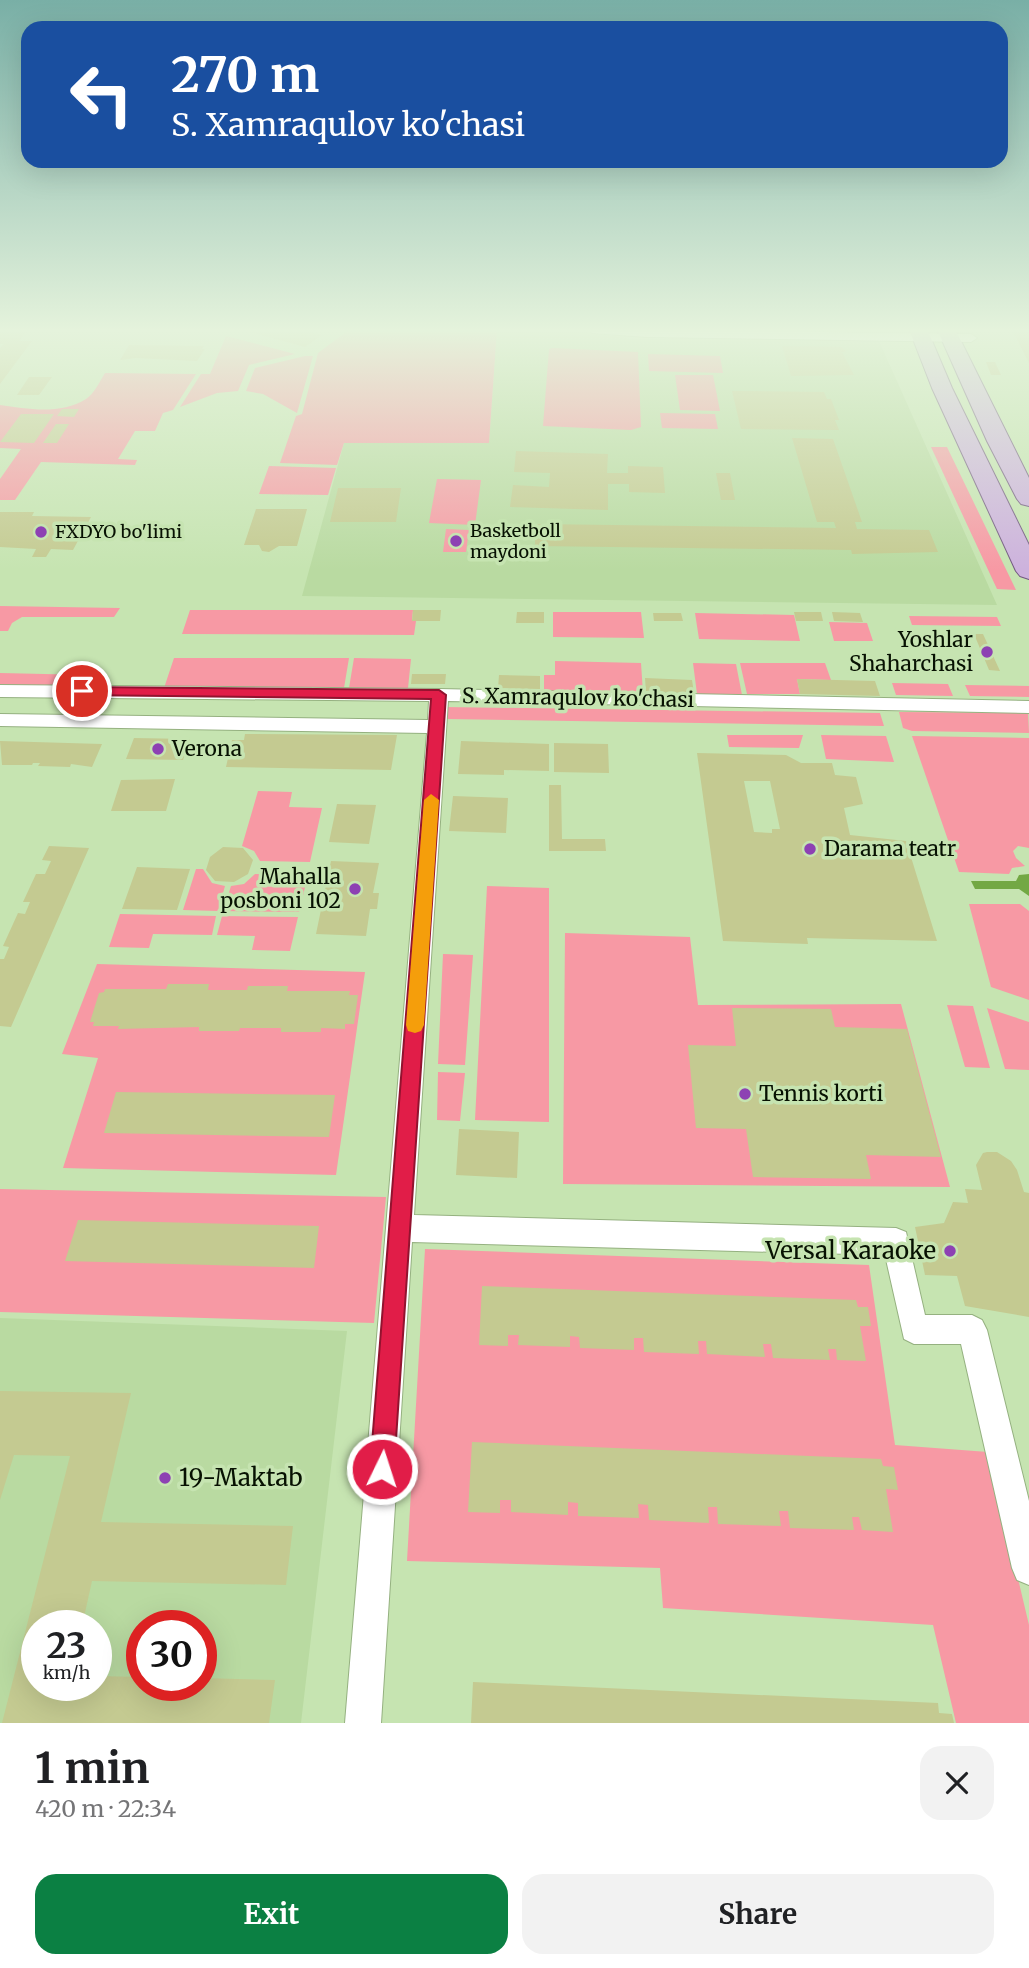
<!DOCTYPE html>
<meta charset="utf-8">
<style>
body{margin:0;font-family:Merriweather,serif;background:#f2f2f2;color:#202124;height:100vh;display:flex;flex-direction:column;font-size:26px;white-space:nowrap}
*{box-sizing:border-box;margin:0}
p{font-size:23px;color:#757577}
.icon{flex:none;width:38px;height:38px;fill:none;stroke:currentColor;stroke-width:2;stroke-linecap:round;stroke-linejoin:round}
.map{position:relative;height:1723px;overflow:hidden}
.details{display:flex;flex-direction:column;background:#fff;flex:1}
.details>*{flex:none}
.guide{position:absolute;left:21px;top:21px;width:987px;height:147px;border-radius:21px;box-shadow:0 7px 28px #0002;background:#1a4fa0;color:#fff;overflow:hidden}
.speed{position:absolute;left:21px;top:1610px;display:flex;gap:14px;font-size:35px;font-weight:700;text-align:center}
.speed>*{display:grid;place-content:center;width:91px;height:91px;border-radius:50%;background:#fff;box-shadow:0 7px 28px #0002;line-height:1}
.speed small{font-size:18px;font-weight:400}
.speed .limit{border:10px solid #d22;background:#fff;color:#111}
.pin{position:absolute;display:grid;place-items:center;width:60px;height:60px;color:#fff;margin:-30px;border:4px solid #fff;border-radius:50%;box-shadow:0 2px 7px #0007}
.me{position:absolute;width:77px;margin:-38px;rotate:4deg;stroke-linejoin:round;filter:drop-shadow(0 0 5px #0008)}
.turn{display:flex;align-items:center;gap:24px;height:147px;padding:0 35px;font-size:32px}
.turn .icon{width:91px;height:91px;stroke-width:2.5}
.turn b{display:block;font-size:49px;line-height:60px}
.round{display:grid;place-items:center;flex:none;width:74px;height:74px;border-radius:21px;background:#f2f2f2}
.headline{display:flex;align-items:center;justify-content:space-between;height:119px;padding:0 35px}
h1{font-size:42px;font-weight:700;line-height:52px}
.cta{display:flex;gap:14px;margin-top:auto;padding:14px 35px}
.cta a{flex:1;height:80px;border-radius:21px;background:#0b8043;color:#fff;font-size:28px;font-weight:700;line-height:80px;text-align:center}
.cta a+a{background:#f2f2f2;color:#202124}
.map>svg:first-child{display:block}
.built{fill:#b9daa1;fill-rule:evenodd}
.green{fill:#f799a4}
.water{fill:#73a844}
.building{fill:#c4ca91;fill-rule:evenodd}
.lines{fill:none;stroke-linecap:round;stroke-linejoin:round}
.street-casing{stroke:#95b180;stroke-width:2}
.primary-casing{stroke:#725881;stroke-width:2}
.street{fill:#fff;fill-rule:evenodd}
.primary{fill:#cdb2dd;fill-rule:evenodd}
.route{fill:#e11d48;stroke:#92132f;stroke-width:2}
.slow{fill:#f59e0b}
.poi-dot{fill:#8d41b3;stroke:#c6e4b1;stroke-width:2.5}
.labels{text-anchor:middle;stroke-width:7;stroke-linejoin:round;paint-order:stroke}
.far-poi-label{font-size:18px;fill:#071102;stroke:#c6e4b1;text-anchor:start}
.poi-label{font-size:21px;fill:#071102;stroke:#c6e4b1;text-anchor:start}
.street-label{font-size:21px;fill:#071102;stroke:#c6e4b1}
.near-poi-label{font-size:24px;fill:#071102;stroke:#c6e4b1;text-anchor:end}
</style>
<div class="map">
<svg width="1029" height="1723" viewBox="0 0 1029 1723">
<rect width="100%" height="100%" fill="#c6e4b1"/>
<!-- built -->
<path class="built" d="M497 329H559L633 339 879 341 997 605 302 596 344 443H489Z
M0 1318 347 1331 301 1723H0ZM37 1626H96V1685H37ZM142 1626H201V1685H142Z"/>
<!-- green -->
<path class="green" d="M350 329H497L489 443H344L337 465 280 463 296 416 302 414 318 353Z
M226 336 295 354 249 365 238 391 217 393 180 407 201 374H210Z
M553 348 638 352 641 427 631 430 543 426 549 349Z
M648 354 720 356 723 373 649 371Z
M305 356H313L297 413 263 394 246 391 255 368Z
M105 373 196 374 173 410 163 413 155 431H135L118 459 137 460 135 465 41 462 15 500H0V479L21 449 0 448V405C27 409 61 415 86 399 94 394 100 381 105 373Z
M675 375H713L720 411 680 410Z
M660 413 715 414 718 429 662 428Z
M931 447H947L1016 590 997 589Z
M269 466 336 468 328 495 259 494Z
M437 479 481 480 475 525 429 523Z
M446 529 469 530 466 552H443Z
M0 606 120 608 114 617H22L12 623 8 631H0Z
M190 610H413L412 620 416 621 414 635 182 634Z
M553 612H641L644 638 553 637Z
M695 613 794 615 800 641 699 639Z
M909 616 997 617 1001 626 912 625Z
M829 622 867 623 873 641H834Z
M174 658H349L344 688H164Z
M354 658 411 659 408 688H349Z
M555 661 641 663 643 693 544 691V675H555Z
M693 663 736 664 742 695 697 694Z
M740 663H825L831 680 797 679 800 694H747Z
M0 673 89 675 85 686 0 685Z
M892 683 948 684 953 696 896 695Z
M965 685 1029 686V697L970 696Z
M445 707 880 713 884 726 446 719Z
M899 712 1028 713 1029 733 912 731 903 728Z
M727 735H803L799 748 729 747Z
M821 735 886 736 894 762 826 759Z
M912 736 1029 738V848L1018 846 1013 851 1016 858 1025 866 1012 868 1009 874 959 872Z
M258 791 292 792 289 807 322 808 310 862 260 861 254 851 242 846Z
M196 869H203L212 883 225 886 218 911 183 910Z
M255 874 308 875 299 912 223 911 231 886 244 884Z
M487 886 549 888V1122L475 1120Z
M969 904H1020L1029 911V1000L991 987Z
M120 914H121L216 916 212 935 153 934 149 948 109 947Z
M222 916 298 917 290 951 252 950 255 936 217 935Z
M565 933 690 937 698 1005 901 1004 950 1187 563 1184Z
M443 954 473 955 465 1065 438 1064Z
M97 964 365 972 336 1175 63 1168 98 1058 62 1054Z
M947 1005 973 1006 990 1068 965 1067Z
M987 1008 1029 1022V1070L1005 1069Z
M438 1072 465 1073 460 1121 437 1120Z
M0 1189 386 1197 374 1323 0 1312Z
M425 1249 869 1265 895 1445 988 1452 1029 1625V1723H956L933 1625 663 1608 660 1568 407 1561Z"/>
<!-- water -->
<path class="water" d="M1029 874V896L1019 889H975L971 881H1016L1019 875Z"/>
<!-- building -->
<path class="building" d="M0 329H28L19 341H32L0 384V348L4 344H0Z
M238 329H297L322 335 305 347Z
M1011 329H1029V363L1018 341Z
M129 345 204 346 202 349H205L197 361 136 358 120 360Z
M782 346 841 347 844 349 846 352H842L854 375 791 376Z
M986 362H995L1001 375H991Z
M29 377H52L39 395H17Z
M732 391 824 392 827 399H831L839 420H835L839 430 741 429Z
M62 409H79L74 417 57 416Z
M21 414H54L34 443 0 442Z
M56 424H69L57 443H43Z
M792 438 833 439 862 522H855L857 529 929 530 938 552 852 554 851 550 535 546V524L836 528 834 522H817Z
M516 451 608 454 607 473H628V466L663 467 665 493 629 492V484H608V510L510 507 513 485 549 487 550 473 514 472Z
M716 473H730L735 500H721Z
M338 488H401L396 522H330Z
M256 509H307L297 546H279L269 552 262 551 259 545H244Z
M0 512H34L32 516 91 517 73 550 51 549 46 557H32L36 549 0 547Z
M413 610H441L440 621H412Z
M517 612H544V623H516Z
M794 612H821L823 621H796Z
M832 612 860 613 863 622 834 621Z
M653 613H681L683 621H654Z
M974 634H983L1000 671 989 670Z
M412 674H446L445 684H411Z
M499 675 540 676V689L498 688Z
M645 678 692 680 694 693 646 692Z
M797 679 875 681 880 696 800 694Z
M245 734 397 735 391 770 226 767 232 740H244Z
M134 738 190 739 183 760 126 759Z
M0 741 102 744 92 767 71 764 70 767 38 766 40 763H33L32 765H2Z
M461 741 549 744V771L504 770V775L458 774Z
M554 743 608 744 609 773 554 772Z
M697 753 786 755 801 763H832L835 775 856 777 863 804 844 808 850 835 906 841 937 941 807 938 808 944 723 941ZM744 781H770L780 829H772V833L754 832Z
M175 779 166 811H111L121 780Z
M549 785H561L562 839H605L606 851H549Z
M453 796 508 798 506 833 449 831Z
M337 804 376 805 369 844 329 842Z
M49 846 89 848 11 1027 0 1026V959H4L9 947 3 946 18 913 25 914 30 902H23L36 874H45L51 861 42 860Z
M223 847 243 848 253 860 248 874 234 882 215 881 206 870 210 857Z
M331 861 379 863 373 893H379L377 909H370L366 936 316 934Z
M137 867 190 869 177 910 122 909Z
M168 984H209L208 990H247L248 986H288L287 991H350L349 995H358L354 1024H345V1029L321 1028V1032H281V1028H240L239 1031H199V1027L118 1029 119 1026H93L94 1022H90L99 993 104 992 105 989H166Z
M732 1008 831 1009 835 1027 907 1029 941 1157 866 1155 871 1179 753 1177 746 1129 696 1128 688 1045 736 1046Z
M116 1092 335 1095 329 1137 104 1133Z
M459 1129 519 1132 517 1178 456 1175Z
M987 1152H997L1011 1161 1017 1170 1024 1192 1029 1193V1317L965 1306 957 1276 925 1275 915 1227 944 1223 953 1202 968 1203 965 1189 982 1190 976 1165 983 1153Z
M78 1220 319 1226 314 1268 65 1261Z
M482 1286 856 1300 858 1307H868L871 1326H860L866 1361 837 1360 836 1349H828L830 1360 773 1358 771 1344H763L765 1357 707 1354 706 1341H698L699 1354 644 1352 643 1338H634V1350L580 1348 579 1337 570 1336V1347L518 1345 519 1335H508V1346L479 1345Z
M0 1391 131 1393 101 1522 293 1526 286 1585 92 1581 82 1626H37V1685H96V1676L142 1677V1685H201V1678L275 1680 269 1723H2L70 1456 14 1455 0 1500Z
M472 1442 881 1459 883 1466 894 1467 898 1490 886 1489 893 1532 862 1530 859 1517H852L854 1530 790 1528 788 1511H779L781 1526 718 1524 717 1507H708L709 1523 649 1520 648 1505 638 1504 639 1518 578 1516V1503L568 1502V1515L511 1512V1500H500V1513L468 1512Z
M473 1682 938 1703 939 1713 952 1714 954 1723H471Z"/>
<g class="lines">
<defs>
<path id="street" d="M586 329 971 334 977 338 971 342 647 337 592 333Z
M0 685 439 689 1029 701V713L448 701 414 1215 896 1228 906 1232 925 1315H972L982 1320 987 1330 1029 1501V1585L1017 1580 1012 1568 961 1344H914L904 1339 885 1255 412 1242 381 1723H345L427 733 0 726V714L428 720 429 701 0 697Z"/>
<path id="primary" d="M909 329H927L952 388 1029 545V579L1020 576 1016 571 932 388Z
M937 329H955L1029 478V506L1021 504 1017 499 987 441Z"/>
</defs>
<!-- street casing -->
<use href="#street" class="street-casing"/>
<!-- primary casing -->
<use href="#primary" class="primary-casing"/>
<!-- street -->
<use href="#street" class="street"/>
<!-- primary -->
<use href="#primary" class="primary"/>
</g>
<!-- sky -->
<linearGradient id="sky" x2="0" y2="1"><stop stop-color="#79afa6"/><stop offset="0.58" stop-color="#e5f3dc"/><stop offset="1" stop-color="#e5f3dc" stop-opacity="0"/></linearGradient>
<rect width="1029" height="570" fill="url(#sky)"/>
<!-- route -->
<path class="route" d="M82 687 439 690 446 695 394 1469 390 1477 382 1481 373 1477 370 1469 431 699 77 695 75 691Z"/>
<!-- slow -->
<path class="slow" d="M431 794 439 800 424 1025 421 1031 415 1033 408 1031 406 1025 424 800Z"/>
<!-- markers -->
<g class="poi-dot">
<circle cx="41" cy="532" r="7"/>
<circle cx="456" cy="541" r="7"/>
<circle cx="987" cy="652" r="7"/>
<circle cx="158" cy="749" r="7"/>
<circle cx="810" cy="849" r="7"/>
<circle cx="355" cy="889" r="7"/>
<circle cx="745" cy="1094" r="7"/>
<circle cx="950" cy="1251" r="7"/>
<circle cx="165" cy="1478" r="7"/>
</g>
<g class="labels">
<!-- far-poi labels -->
<g class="far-poi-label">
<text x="470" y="537">Basketboll<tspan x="470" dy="21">maydoni</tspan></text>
<text x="55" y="538">FXDYO bo'limi</text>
</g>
<!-- poi labels -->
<g class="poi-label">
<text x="973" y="647" text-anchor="end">Yoshlar<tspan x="973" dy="24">Shaharchasi</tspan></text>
<text x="172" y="756">Verona</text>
<text x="824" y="856">Darama teatr</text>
<text x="341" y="884" text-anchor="end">Mahalla<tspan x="341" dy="24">posboni 102</tspan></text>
<text x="759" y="1101">Tennis korti</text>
</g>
<!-- street labels -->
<g class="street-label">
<text transform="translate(578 698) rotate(1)" y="7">S. Xamraqulov ko'chasi</text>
</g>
<!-- near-poi labels -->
<g class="near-poi-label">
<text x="936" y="1259">Versal Karaoke</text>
<text x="179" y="1486" text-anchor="start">19-Maktab</text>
</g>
</g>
</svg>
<div class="speed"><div>23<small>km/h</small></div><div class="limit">30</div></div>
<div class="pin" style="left:82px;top:691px;background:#d93025"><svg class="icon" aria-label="arrive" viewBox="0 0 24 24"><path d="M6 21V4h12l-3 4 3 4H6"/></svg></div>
<svg class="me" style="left:382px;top:1469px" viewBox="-20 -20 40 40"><circle r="17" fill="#e11d48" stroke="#fff" stroke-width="3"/><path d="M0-11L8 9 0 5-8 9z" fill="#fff"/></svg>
<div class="guide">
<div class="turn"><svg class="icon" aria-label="left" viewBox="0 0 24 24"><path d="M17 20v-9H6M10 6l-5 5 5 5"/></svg><div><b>270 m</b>S. Xamraqulov ko'chasi</div></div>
</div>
</div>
<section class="details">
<div class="headline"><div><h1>1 min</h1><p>420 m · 22:34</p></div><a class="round"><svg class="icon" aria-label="close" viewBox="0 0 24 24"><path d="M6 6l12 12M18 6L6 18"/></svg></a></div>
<div class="cta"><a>Exit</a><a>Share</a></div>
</section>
